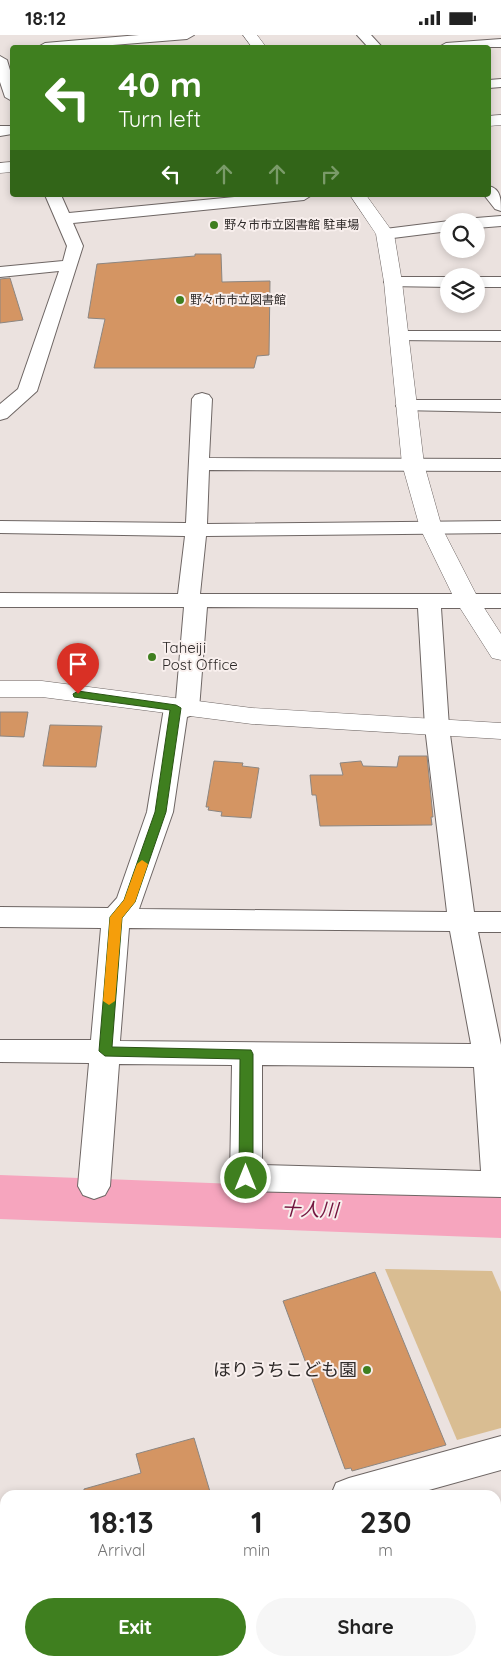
<!DOCTYPE html>
<meta charset="utf-8">
<style>
body{margin:0;font-family:Quicksand,"Noto Sans JP",sans-serif;background:#f6f6f6;color:#222;height:100vh;display:flex;flex-direction:column;font-size:19px;white-space:nowrap}
*{box-sizing:border-box;margin:0}
p{font-size:16px;color:#767676}
.icon{flex:none;width:28px;height:28px;fill:none;stroke:currentColor;stroke-width:2;stroke-linecap:round;stroke-linejoin:round}
.map{position:relative;flex:1;overflow:hidden}
.sheet{position:absolute;left:0px;top:1455px;width:501px;height:176px;display:flex;flex-direction:column;background:#fff;border-radius:15px 15px 0 0;box-shadow:0 2px 8px #0003}
.sheet>*{flex:none}
.top-card{position:absolute;left:10px;top:10px;width:481px;height:152px;border-radius:5px;box-shadow:0 2px 8px #0003;background:#3f7f1f;color:#fff;overflow:hidden}
.controls{position:absolute;left:440px;top:178px;display:grid;gap:10px}
.controls a{display:grid;place-items:center;width:45px;height:45px;border-radius:50%;background:#fff;box-shadow:0 2px 8px #0003;font-size:25px}
.pin{position:absolute;display:grid;place-items:center;width:42px;height:42px;color:#fff;margin:-51px -21px;border-radius:50% 50% 50% 0;rotate:-45deg;box-shadow:0 0 5px #0007}
.pin .icon{rotate:45deg}
.me{position:absolute;width:55px;margin:-28px;rotate:0deg;stroke-linejoin:round;filter:drop-shadow(0 0 4px #0008)}
.turn{display:flex;align-items:center;gap:18px;height:105px;padding:0 25px;font-size:22px}
.turn .icon{width:65px;height:65px;stroke-width:2.5}
.turn b{display:block;font-size:35px;line-height:42px}
.lanes{display:flex;align-items:center;height:48px;padding:0 25px;background:#0003;justify-content:center;gap:25px;direction:ltr}
.lanes .off{opacity:.35}
.eta{display:flex;justify-content:space-evenly;align-items:center;height:85px;text-align:center}
.eta b{font-size:30px;font-weight:800;line-height:35px}
.cta{display:flex;gap:10px;margin-top:auto;padding:10px 25px}
.cta a{flex:1;height:58px;border-radius:30px;background:#3f7f1f;color:#fff;font-size:20px;font-weight:800;line-height:58px;text-align:center}
.cta a+a{background:#f6f6f6;color:#222}
.status{display:flex;justify-content:space-between;align-items:center;height:35px;padding:0 25px;background:#fff;direction:ltr}
.status svg{height:14px;fill:currentColor}
.map>svg:first-child{display:block}
.green{fill:#d9bd92}
.lines{fill:none;stroke-linecap:round;stroke-linejoin:round}
.river{fill:#f6a5be;fill-rule:evenodd}
.building{fill:#d49563;stroke:#8c8681}
.minor-casing{stroke:#6e6664;stroke-width:2}
.tertiary-casing{stroke:#6e6664;stroke-width:1}
.minor{fill:#fff;fill-rule:evenodd}
.tertiary{fill:#fff;fill-rule:evenodd}
.route{fill:#3f7f1f;stroke:#295314}
.slow{fill:#f59e0b}
.poi-dot{fill:#3f7f1f;stroke:#f8efed;stroke-width:2}
.labels{text-anchor:middle;stroke-width:4;stroke-linejoin:round;paint-order:stroke}
.far-poi-label{font-size:12px;fill:#2e2a29;stroke:#f8efed;text-anchor:start}
.poi-label{font-size:15px;fill:#2e2a29;stroke:#f8efed;text-anchor:start}
.near-poi-label{font-size:18px;fill:#2e2a29;stroke:#f8efed;text-anchor:end}
.near-water-label{font-size:19px;font-style:italic;fill:#72143e;stroke:#f8efed}
</style>
<div class="status"><b>18:12</b><svg viewBox="0 0 49 12"><path d="M0 12V9h3v3zM5 12V6h3v6zM10 12V3h3v9zM15 12V0h3v12zM26 1h20v11H26zM47 4h2v5h-2z"/></svg></div>
<div class="map">
<svg width="501" height="1631" viewBox="0 0 501 1631">
<rect width="100%" height="100%" fill="#ebe2df"/>
<!-- green -->
<path class="green" d="M385 1234 492 1236 501 1257V1393L457 1405Z"/>
<g class="lines">
<!-- river -->
<path class="river" d="M0 1140 501 1159V1203L0 1184Z"/>
</g>
<!-- building -->
<path class="building" d="M195 219H221L222 247 270 246 269 320 257 321 254 333H94L105 284 88 283 97 229 195 221Z
M10 243 23 285 0 288V244Z
M0 677H28L24 702 0 701Z
M50 690 102 691 96 732 43 731Z
M399 721H427L433 782H431L432 790 320 791 316 760H312L310 740H343L340 728 361 726 363 731 397 732Z
M214 726 243 728 242 731 259 733 251 783 221 781 222 777 208 775 209 772H206Z
M375 1237 446 1410 352 1436 351 1433 345 1434 283 1266Z
M194 1403 211 1460H84V1454L141 1438 136 1419Z"/>
<g class="lines">
<defs>
<path id="minor" d="M139 0H194L187 4 88 12H38L45 8Z
M357 0H371L382 12H368Z
M501 4V12H439L446 8Z
M0 21 7 25 12 42V66L5 62 0 47Z
M501 44V52L489 53V45Z
M0 91H12V99L0 101Z
M489 151C501 154 501 165 501 176L495 174 484 160H489Z
M45 160H61L69 178 255 160H312L304 165 73 188 83 211 37 356 7 383 0 385V369L18 354 59 236 0 242V232L63 226 67 211Z
M501 181V191L476 193V186H469L476 183Z
M449 186V196L385 204 379 203 377 199 379 195 385 194Z
M393 242H449V252L387 251 384 247 387 243Z
M476 242H501V252H476Z
M400 296H501V306L394 305 391 301 394 297Z
M202 358 209 360 212 364 209 423 501 424V436L209 435 207 489 501 486V498L206 501 200 559H501V573H441L449 692 474 877H501V897H478L501 1010V1162L246 1156 235 1152 230 1143 232 1030 119 1029 110 1151 105 1160 94 1164 83 1160 78 1151 89 1028 0 1027V1005H91L101 893 0 892V872L108 873 117 863 147 777 164 673 168 668 176 665 184 572H0V558L178 559 185 501 0 498V486L186 488 192 364 195 360ZM207 572 418 573 425 692 447 877 139 874 173 777 187 682 196 679 199 674ZM129 893 450 896 471 1009 120 1006ZM262 1030 474 1032 481 1136 262 1130Z
M406 365H501V377L399 375 396 371 399 367Z
M501 1401V1435L411 1460H331L336 1448 349 1443Z
M244 1626H282L283 1631H245Z"/>
<path id="tertiary" d="M243 0H257L266 12H252Z
M501 80V90L489 91V81Z
M12 127V137L0 138V128Z
M350 160H366L394 199 402 247 424 429 442 493 479 565 501 599V625L492 623 455 565 420 493 402 429 384 247 376 199Z
M0 646H42L252 673 501 688V704L252 689 42 662H0Z"/>
</defs>
<!-- minor casing -->
<use href="#minor" class="minor-casing"/>
<!-- tertiary casing -->
<use href="#tertiary" class="tertiary-casing"/>
<!-- minor -->
<use href="#minor" class="minor"/>
<!-- tertiary -->
<use href="#tertiary" class="tertiary"/>
</g>
<!-- route -->
<path class="route" d="M78 656 176 670 181 673 166 777 135 867 122 883 112 1012 251 1015 253 1019V1143L251 1147H241L239 1143 240 1024 105 1021 99 1016 110 882 124 865 155 777 170 675 74 662 73 659Z"/>
<!-- slow -->
<path class="slow" d="M142 825 148 829 135 867 122 883 115 966 109 970 103 966 110 882 124 865 137 829Z"/>
<!-- markers -->
<g class="poi-dot">
<circle cx="214" cy="190" r="5"/>
<circle cx="180" cy="265" r="5"/>
<circle cx="152" cy="622" r="5"/>
<circle cx="367" cy="1335" r="5"/>
</g>
<g class="labels">
<!-- far-poi labels -->
<g class="far-poi-label">
<text x="224" y="194">野々市市立図書館 駐車場</text>
<text x="190" y="269">野々市市立図書館</text>
</g>
<!-- poi labels -->
<g class="poi-label">
<text x="162" y="618">Taheiji<tspan x="162" dy="17">Post Office</tspan></text>
</g>
<!-- near-poi labels -->
<g class="near-poi-label">
<text x="357" y="1341">ほりうちこども園</text>
</g>
<!-- near-water labels -->
<g class="near-water-label">
<text transform="translate(310 1174) rotate(2)" y="7">十人川</text>
</g>
</g>
</svg>
<div class="controls">
<a><svg class="icon" aria-label="search" viewBox="0 0 24 24"><circle cx="10" cy="10" r="6"/><path d="M15 15l6 6"/></svg></a>
<a><svg class="icon" aria-label="layers" viewBox="0 0 24 24"><path d="M12 4l9 5-9 5-9-5zM3 14l9 5 9-5"/></svg></a>
</div>
<div class="pin" style="left:78px;top:659px;background:#d93025"><svg class="icon" aria-label="arrive" viewBox="0 0 24 24"><path d="M6 21V4h12l-3 4 3 4H6"/></svg></div>
<svg class="me" style="left:246px;top:1143px" viewBox="-20 -20 40 40"><circle r="17" fill="#3f7f1f" stroke="#fff" stroke-width="3"/><path d="M0-11L8 9 0 5-8 9z" fill="#fff"/></svg>
<div class="top-card">
<div class="turn"><svg class="icon" aria-label="left" viewBox="0 0 24 24"><path d="M17 20v-9H6M10 6l-5 5 5 5"/></svg><div><b>40 m</b>Turn left</div></div>
<div class="lanes"><svg class="icon" aria-label="left" viewBox="0 0 24 24"><path d="M17 20v-9H6M10 6l-5 5 5 5"/></svg><svg class="icon off" aria-label="ahead" viewBox="0 0 24 24"><path d="M12 20V5M6 11l6-6 6 6"/></svg><svg class="icon off" aria-label="ahead" viewBox="0 0 24 24"><path d="M12 20V5M6 11l6-6 6 6"/></svg><svg class="icon off" aria-label="right" viewBox="0 0 24 24"><path d="M7 20v-9h11M14 6l5 5-5 5"/></svg></div>
</div>
<section class="sheet">
<div class="eta">
<div><b>18:13</b><p>Arrival</p></div>
<div><b>1</b><p>min</p></div>
<div><b>230</b><p>m</p></div>
</div>
<div class="cta"><a>Exit</a><a>Share</a></div>
</section>
</div>
